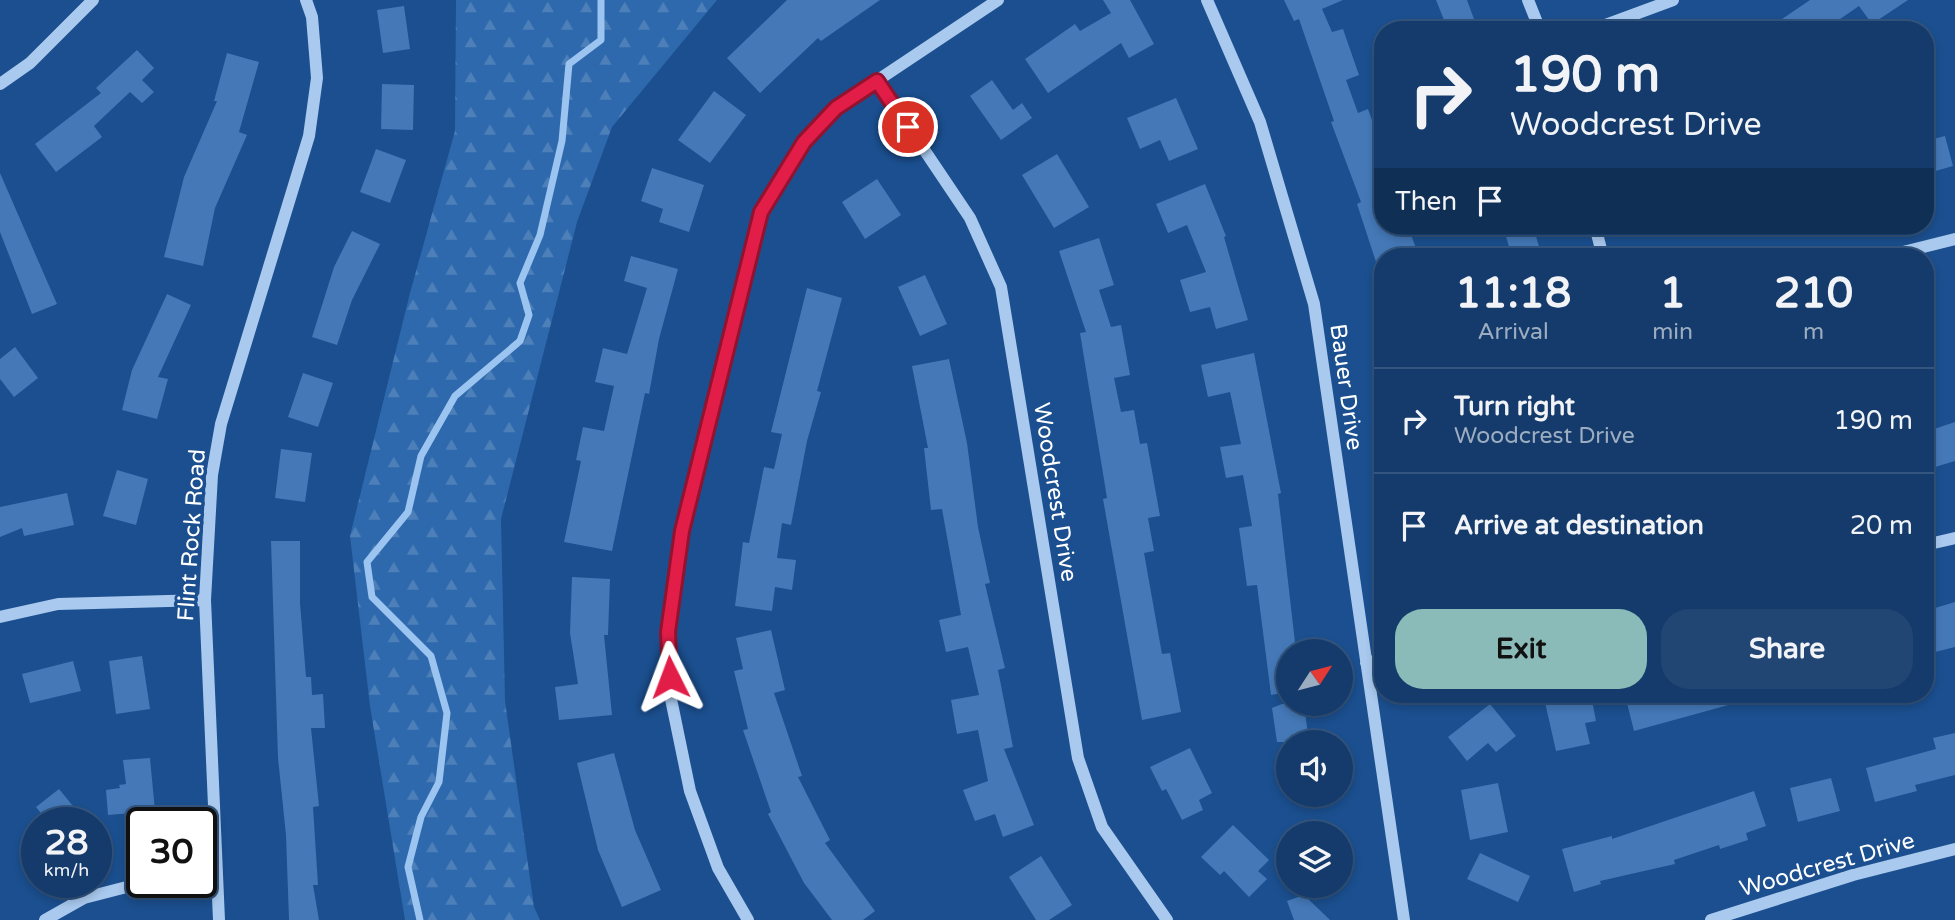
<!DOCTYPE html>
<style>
body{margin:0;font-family:"Varela Round",sans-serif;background:#214673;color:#f1f3f6;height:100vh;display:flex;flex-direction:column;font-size:26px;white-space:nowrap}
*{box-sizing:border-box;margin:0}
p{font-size:23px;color:#9dadc1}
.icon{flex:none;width:38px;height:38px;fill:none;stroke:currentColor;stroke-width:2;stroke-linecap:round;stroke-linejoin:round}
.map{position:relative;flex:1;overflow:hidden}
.details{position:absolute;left:1374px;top:248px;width:560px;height:455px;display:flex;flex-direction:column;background:#143b6b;border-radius:28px;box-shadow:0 4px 10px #0003,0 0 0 2px #33557e}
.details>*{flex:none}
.hud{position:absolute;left:1374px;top:21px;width:560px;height:214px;border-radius:28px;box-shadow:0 4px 10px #0003,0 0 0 2px #33557e;background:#143b6b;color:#f1f3f6;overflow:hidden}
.needle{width:46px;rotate:54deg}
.tools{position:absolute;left:1276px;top:639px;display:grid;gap:14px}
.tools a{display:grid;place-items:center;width:77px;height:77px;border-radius:50%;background:#143b6b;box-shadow:0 4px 10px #0003,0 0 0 2px #33557e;font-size:35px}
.speed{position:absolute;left:21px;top:807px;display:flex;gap:14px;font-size:35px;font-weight:700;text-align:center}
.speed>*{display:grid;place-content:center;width:91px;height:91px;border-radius:50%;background:#143b6b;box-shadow:0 4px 10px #0003,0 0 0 2px #33557e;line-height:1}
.speed small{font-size:18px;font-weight:400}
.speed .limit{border:4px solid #111;border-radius:10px;background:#fff;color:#111}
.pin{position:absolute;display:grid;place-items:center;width:60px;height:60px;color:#fff;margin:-30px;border:4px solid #fff;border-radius:50%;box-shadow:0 2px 7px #0007}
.me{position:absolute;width:77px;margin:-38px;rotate:357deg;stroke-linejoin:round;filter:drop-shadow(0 0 5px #0008)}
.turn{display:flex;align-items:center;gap:24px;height:147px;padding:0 21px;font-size:32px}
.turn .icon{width:91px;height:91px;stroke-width:2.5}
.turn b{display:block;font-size:49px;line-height:60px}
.then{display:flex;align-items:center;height:66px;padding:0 21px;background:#0003;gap:14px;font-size:26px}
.eta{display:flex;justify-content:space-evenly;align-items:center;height:119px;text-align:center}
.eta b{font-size:42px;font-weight:700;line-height:49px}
.action{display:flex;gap:14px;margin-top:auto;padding:14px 21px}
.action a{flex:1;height:80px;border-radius:28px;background:#8bbbb9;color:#111;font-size:28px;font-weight:700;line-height:80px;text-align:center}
.action a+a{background:#214673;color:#f1f3f6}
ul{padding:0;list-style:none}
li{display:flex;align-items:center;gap:21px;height:105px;padding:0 21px;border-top:2px solid #33557e}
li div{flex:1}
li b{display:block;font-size:26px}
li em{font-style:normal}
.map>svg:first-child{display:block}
.forest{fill:url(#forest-firs)}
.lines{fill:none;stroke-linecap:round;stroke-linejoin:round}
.stream{stroke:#9cc4f0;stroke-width:7}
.building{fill:#4478b7}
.minor{stroke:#a9c9ee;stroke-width:12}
.route-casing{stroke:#92132f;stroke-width:18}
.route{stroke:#e11d48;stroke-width:12}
.labels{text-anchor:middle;stroke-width:7;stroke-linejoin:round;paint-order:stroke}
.street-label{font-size:23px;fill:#fff;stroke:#1b4f8f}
</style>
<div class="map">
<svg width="1955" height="920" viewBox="0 0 1955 920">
<defs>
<pattern id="forest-firs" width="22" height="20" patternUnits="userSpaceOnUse" patternTransform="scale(1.75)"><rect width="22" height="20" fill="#2e69ad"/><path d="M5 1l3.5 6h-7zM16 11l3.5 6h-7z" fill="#4d80b9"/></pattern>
</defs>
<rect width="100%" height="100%" fill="#1b4f8f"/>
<!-- forest -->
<path class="forest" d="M456 0H717L612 127 577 222 501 519 505 701 534 907 540 920H405L370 706 350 536 410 293 455 131Z"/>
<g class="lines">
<!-- stream -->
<path class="stream" d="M420 920 408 867 421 817 439 782 447 713 431 656 372 597 367 562 408 512 421 456 455 396 520 341 529 315 520 283 540 235 562 141 569 64 601 40V0"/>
</g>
<!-- building -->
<path class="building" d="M787 0H880L821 41 818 38 760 93 727 58Z
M1103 0H1130L1154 44 1129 58 1121 43 1048 93 1025 59 1075 24 1080 31 1111 13Z
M1284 0H1343L1322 9 1332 32 1343 29 1359 75 1346 80 1358 113 1368 109 1382 148V226H1408L1419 257H1382V270L1379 271 1357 204 1361 202 1331 122 1334 121 1299 19 1294 21Z
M1436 0H1467L1478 30H1448Z
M1810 0H1908L1872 24 1859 6 1824 30H1766Z
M404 6 410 49 383 53 377 10Z
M137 50 154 68 142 80 154 92 142 103 130 92 94 126 102 137 56 172 35 144 101 93 96 88Z
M227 53 259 62 239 132 247 135 215 208 203 266 164 257 184 177 217 101H214Z
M992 80 1013 110 1022 103 1032 118 1001 140 970 96Z
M382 84 414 85 413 130 381 129Z
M714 91 746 115 710 163 678 140Z
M1176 98 1198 149 1169 161 1160 140 1140 149 1127 118Z
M1945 136 1953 166 1925 174V141Z
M376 149 406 160 390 203 360 192Z
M1057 154 1089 207 1054 228 1022 175Z
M652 168 704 185 689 232 659 222 663 209 641 201Z
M0 173 57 304 32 314 0 232Z
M877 179 901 215 865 239 842 202Z
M1205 184 1226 236 1224 237 1248 320 1216 329 1210 307 1190 312 1180 280 1206 272 1187 225 1168 233 1156 204Z
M1503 226H1533L1542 257H1512Z
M352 231 380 244 352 300 337 345 312 337 334 267Z
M1099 238 1114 285 1099 290 1111 327 1121 325 1130 375 1114 378 1121 412 1134 410 1140 444 1147 443 1160 516 1148 518 1154 551 1144 553 1162 654 1170 653 1181 712 1142 720 1103 499 1107 498 1080 333 1086 332 1059 251Z
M631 256 678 269 659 339 649 394 645 393 612 551 564 542 581 461 576 460 583 427 604 431 614 386 595 382 603 348 627 354 647 288 624 281Z
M925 275 947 324 920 336 898 287Z
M807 288 842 298 817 391 821 392 807 441 791 525 782 523 777 558 796 560 792 590 775 587 772 611 735 606 743 542 749 543 764 467 774 469 782 434 771 432Z
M167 294 191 305 158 377 168 379 157 419 122 410 132 370Z
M15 347 38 378 14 397 0 379V359Z
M1254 353 1281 493 1278 494 1296 651H1288V692L1271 695 1257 585 1247 586 1239 528 1252 526 1243 475 1226 478 1220 447 1241 444 1230 392 1208 397 1201 365Z
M949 359 967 443 978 527 990 583 985 584 1005 668 998 670 1013 747 1004 749 1034 825 1003 837 995 814 975 821 963 790 988 781 978 730 957 734 951 700 979 695 968 647 946 652 939 620 961 615 942 509 931 510 924 448H928L912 366Z
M303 373 333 383 318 427 288 417Z
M1955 422V461L1925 470V432Z
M281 449 312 453 305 502 275 498Z
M117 470 148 479 136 525 103 516Z
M67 493 74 525 24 536 22 528 0 537V507Z
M271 541H300V603L306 677H311L312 695 323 694 325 728H311L319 806 313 807 318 885H313L319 920H289L286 835 278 758Z
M572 577 610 579 608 635H604L612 715 559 720 555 687 578 684 570 633Z
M1955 602V647L1935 652 1925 611Z
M771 630 785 690 774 693 802 776 798 777 830 840 825 843 875 911 863 920H832L804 883 768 814 771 812 743 730 748 729 734 671 743 669 736 638Z
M142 656 150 709 116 714 109 661Z
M73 661 81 691 30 703 22 674Z
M1560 695H1591L1596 721 1585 723 1590 744 1556 751 1544 698Z
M1625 695H1743V701L1634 731Z
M1282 704H1304L1309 742H1277L1272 708Z
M1490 704 1516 736 1496 752 1488 743 1467 761 1448 737Z
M1955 733V775L1915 785 1917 791 1875 802 1866 768 1936 749 1933 738Z
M1190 748 1212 793 1199 800 1203 810 1182 820 1166 789 1162 791 1150 767Z
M614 753 635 830 661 890 622 907 598 850 577 763Z
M150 758 155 811 108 815 106 790 120 788 119 785 126 784 123 760Z
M1831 778 1840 811 1798 822 1790 788Z
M1498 783 1508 832 1470 840 1461 790Z
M59 789 86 822H48L36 807Z
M1754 791 1766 826 1746 833 1748 840 1720 849 1719 845 1674 860 1675 864 1600 881 1601 884 1574 892 1562 849 1612 836V839Z
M1233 825 1269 860 1258 871 1267 879 1249 897 1224 871 1220 875 1201 857Z
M1480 853 1530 876 1518 902 1467 879Z
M1041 856 1072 905 1049 920H1036L1009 877Z
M1304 895 1330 920H1294L1287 901Z"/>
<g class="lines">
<!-- minor -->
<path class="minor" d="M1207 0 1260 122 1314 304 1404 920
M1528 0 1540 30
M1592 30 1673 0
M878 81 970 218 1001 287 1078 758 1102 827 1167 920
M0 84 30 63 93 0
M1595 226 1603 257
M1883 257 1955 239
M1925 545 1955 538
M0 617 58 604 205 600
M1366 663 1382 660
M45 920 84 898 146 882
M219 920 205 600 212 475 221 424 309 136 317 78 312 17 306 0
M748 920 718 868 690 791 671 699 668 632 682 531 761 212 805 142 836 108 998 0
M1711 920 1853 875 1955 849"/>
</g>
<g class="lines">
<defs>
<path id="route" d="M670 677 668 632 682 531 761 212 804 142 836 108 877 81 908 127"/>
</defs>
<!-- route casing -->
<use href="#route" class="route-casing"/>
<!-- route -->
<use href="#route" class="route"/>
</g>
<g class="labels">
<!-- street labels -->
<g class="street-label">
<text transform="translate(1347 387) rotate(82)" y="8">Bauer Drive</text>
<text transform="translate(1056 492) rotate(81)" y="8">Woodcrest Drive</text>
<text transform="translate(191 535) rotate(-86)" y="8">Flint Rock Road</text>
<text transform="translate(1827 864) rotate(-16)" y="8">Woodcrest Drive</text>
</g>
</g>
</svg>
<div class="tools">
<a><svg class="needle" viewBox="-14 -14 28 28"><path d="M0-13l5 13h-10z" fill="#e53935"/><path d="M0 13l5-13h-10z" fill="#9dadc1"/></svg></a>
<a><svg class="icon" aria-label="sound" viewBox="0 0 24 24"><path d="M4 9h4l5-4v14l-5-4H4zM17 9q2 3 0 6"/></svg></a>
<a><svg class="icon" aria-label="layers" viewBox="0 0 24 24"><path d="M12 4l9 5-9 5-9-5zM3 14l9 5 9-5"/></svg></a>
</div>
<div class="speed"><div>28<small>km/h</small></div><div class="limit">30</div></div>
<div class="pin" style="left:908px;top:127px;background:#d93025"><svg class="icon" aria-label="arrive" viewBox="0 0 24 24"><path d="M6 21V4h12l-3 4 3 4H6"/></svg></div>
<svg class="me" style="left:670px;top:677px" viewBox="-20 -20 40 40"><path d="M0-17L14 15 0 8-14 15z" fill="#e11d48" stroke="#fff" stroke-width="4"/></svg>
<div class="hud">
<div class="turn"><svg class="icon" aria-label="right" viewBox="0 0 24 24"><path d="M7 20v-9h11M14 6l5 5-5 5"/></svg><div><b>190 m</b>Woodcrest Drive</div></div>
<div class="then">Then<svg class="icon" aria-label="arrive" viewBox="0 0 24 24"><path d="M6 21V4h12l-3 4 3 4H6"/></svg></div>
</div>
<section class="details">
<div class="eta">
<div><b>11:18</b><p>Arrival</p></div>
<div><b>1</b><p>min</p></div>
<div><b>210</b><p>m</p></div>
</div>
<ul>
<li><svg class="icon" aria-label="right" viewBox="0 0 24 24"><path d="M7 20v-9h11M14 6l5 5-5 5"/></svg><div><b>Turn right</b><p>Woodcrest Drive</p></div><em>190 m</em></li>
<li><svg class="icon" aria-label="arrive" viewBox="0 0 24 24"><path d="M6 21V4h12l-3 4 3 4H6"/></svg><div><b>Arrive at destination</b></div><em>20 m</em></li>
</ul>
<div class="action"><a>Exit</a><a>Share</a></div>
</section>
</div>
